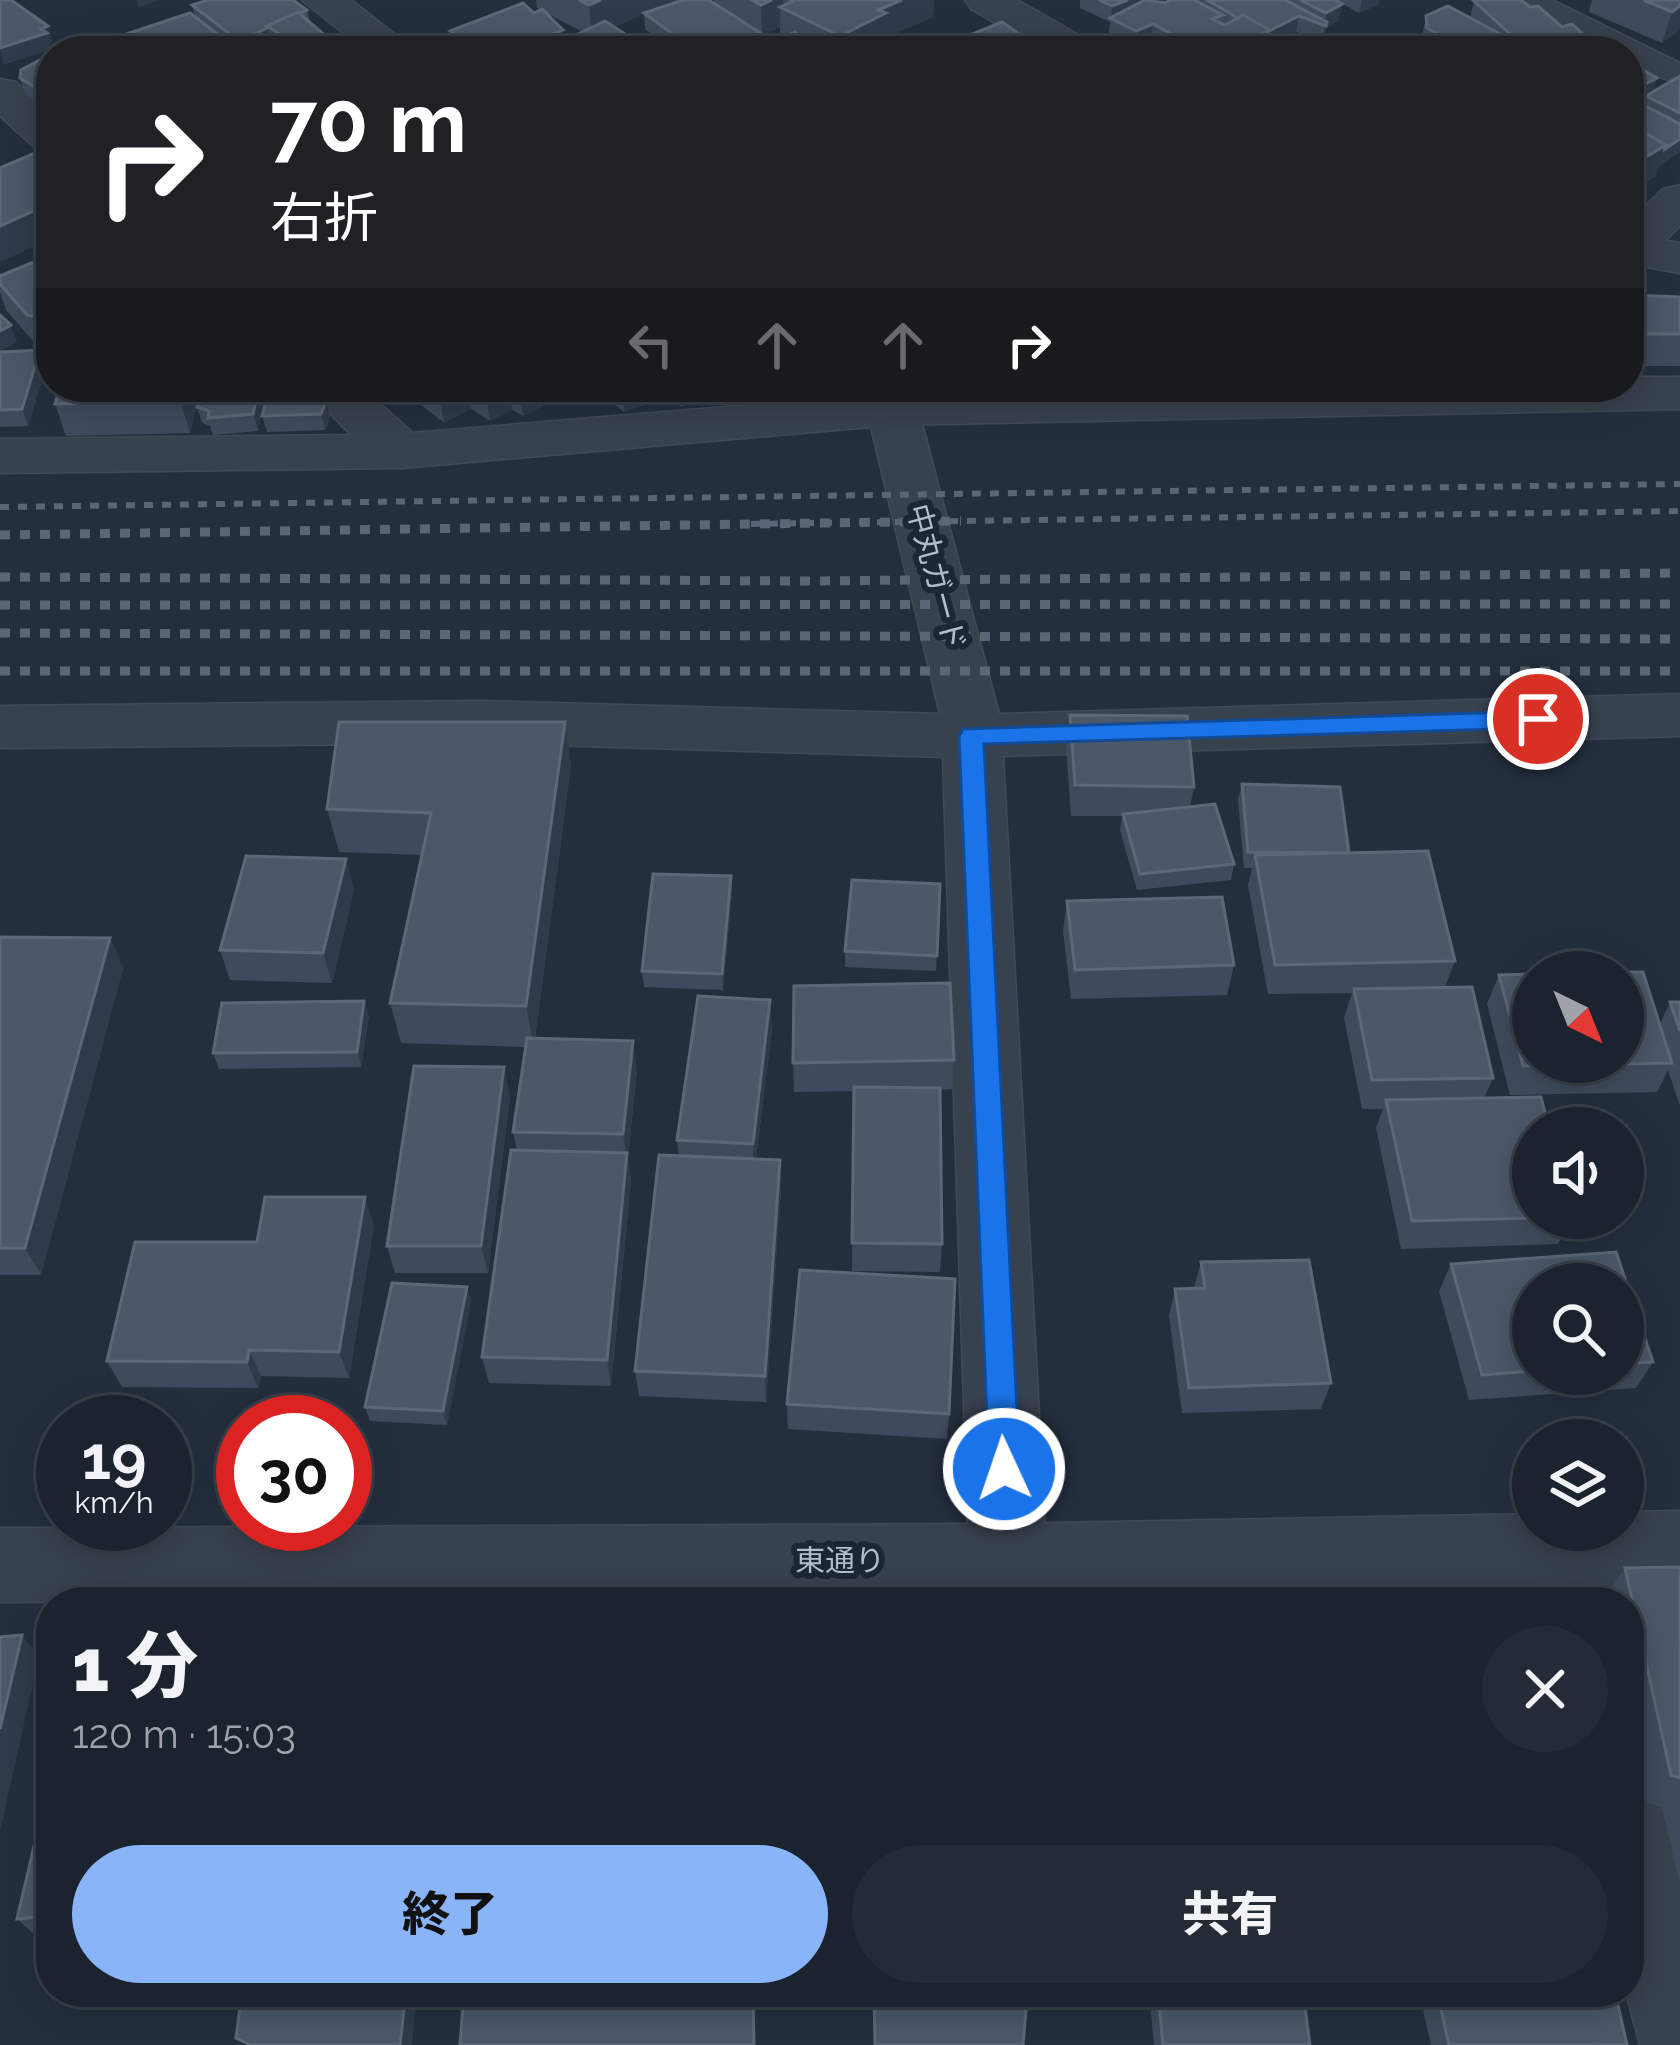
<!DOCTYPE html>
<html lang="ja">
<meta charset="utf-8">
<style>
body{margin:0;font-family:Raleway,"Noto Sans JP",sans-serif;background:#242b36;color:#f1f3f6;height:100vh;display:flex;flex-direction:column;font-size:45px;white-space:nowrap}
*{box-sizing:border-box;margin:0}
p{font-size:39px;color:#a0a4aa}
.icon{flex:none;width:66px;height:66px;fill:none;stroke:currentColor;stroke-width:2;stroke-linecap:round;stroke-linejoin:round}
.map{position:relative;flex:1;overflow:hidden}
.drawer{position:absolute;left:36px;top:1587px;width:1608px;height:420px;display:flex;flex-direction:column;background:#1b232e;border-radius:48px;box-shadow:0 6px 30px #0003,0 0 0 3px #39404a}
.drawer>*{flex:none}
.banner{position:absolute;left:36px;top:36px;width:1608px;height:366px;border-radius:48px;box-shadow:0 6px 30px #0003,0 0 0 3px #39404a;background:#202124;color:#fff;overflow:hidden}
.needle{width:78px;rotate:137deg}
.fabs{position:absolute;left:1512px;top:951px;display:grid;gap:24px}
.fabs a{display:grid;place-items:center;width:132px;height:132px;border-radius:50%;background:#1b232e;box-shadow:0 6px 30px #0003,0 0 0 3px #39404a;font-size:60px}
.speed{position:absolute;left:36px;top:1395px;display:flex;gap:24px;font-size:60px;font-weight:700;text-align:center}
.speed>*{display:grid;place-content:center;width:156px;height:156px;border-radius:50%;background:#1b232e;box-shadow:0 6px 30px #0003,0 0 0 3px #39404a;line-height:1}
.speed small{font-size:30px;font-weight:400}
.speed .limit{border:18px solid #d22;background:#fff;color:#111}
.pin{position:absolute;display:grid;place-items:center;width:102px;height:102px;color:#fff;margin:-51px;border:6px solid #fff;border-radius:50%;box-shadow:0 3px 12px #0007}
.me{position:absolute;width:132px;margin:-66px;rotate:357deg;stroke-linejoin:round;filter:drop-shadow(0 0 9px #0008)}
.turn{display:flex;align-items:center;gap:42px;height:252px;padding:0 36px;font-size:54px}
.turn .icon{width:156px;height:156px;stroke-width:2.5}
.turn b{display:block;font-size:84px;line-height:102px}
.lanes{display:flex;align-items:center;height:114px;padding:0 36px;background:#0003;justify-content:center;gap:60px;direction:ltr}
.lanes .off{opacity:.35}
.round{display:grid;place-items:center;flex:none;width:126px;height:126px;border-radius:63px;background:#242b36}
.summary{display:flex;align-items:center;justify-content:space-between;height:204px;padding:0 36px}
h1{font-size:72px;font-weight:800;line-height:90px}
.primary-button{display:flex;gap:24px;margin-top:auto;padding:24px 36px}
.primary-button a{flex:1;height:138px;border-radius:72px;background:#8ab4f8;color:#111;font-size:48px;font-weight:800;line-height:138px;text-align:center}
.primary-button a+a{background:#242b36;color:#f1f3f6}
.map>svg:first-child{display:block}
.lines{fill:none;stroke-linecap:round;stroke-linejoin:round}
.service-casing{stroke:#414a57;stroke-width:3}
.minor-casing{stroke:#414a57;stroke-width:3}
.tertiary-casing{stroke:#414a57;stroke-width:3}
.service{fill:#38414e;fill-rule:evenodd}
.minor{fill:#38414e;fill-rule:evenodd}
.tertiary{fill:#38414e;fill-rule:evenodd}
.rail-far1{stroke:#5a6575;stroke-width:6;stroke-dasharray:9 9;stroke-linecap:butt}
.rail{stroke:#5a6575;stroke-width:9;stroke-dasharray:10 10;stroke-linecap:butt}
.wall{fill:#3f4b5c;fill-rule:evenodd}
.shaded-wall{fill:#2f3b4b}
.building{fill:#4b5868;stroke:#5c6777;stroke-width:3}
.route{fill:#1a73e8;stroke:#114b97;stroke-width:3}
.labels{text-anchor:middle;stroke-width:12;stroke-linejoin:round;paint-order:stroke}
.street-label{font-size:30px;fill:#b4bcc9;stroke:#1d2633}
</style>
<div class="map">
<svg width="1680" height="2045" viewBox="0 0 1680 2045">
<rect width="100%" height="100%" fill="#242f3e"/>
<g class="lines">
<defs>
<path id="service" d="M1512 0H1552L1680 63V86L1629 63V51H1605Z"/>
<path id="minor" d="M302 0H351L416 51H366Z
M965 0H1017L1091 42 1097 51H1043L971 9Z
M0 79 16 82 51 114V152L35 148 0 116Z
M1629 234 1680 243V273L1629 264Z
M304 387H361L413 433 892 393 910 397 918 409 999 714 1680 694V736L1003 756 1047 1561 1036 1587 1008 1598 980 1587 969 1561 943 757 480 743 0 748V706L480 701 940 714 871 427 401 468 0 473V439L351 435Z
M1535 1530H1597L1618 1602H1538L1527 1549Z
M1629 1775 1659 1787 1680 1853V2045H1640L1626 1992Z"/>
<path id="tertiary" d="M1680 185V226L1646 259 1629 264V222L1663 189Z
M1629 377H1680V409L892 425 874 421 866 409 874 397 892 393 1112 387H1629Z
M1680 1511V1585L1008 1598 0 1602V1528L1008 1524 1533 1514V1530H1623V1512Z"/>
</defs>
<!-- service casing -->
<use href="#service" class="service-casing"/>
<!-- minor casing -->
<use href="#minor" class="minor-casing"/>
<!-- tertiary casing -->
<use href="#tertiary" class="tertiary-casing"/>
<!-- service -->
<use href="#service" class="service"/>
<!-- minor -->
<use href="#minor" class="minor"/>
<!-- tertiary -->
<use href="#tertiary" class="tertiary"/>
<!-- rail-far1 -->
<path class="rail-far1" d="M0 507 1680 484
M751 524 1680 511"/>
<!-- rail -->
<path class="rail" d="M0 535 961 521
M0 577 812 581 1680 573
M0 605 1680 604
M0 633 1680 639
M0 671H1680"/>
</g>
<!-- wall -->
<path class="wall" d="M536 0H678L658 8 714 3V0H934L933 17 885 38V44L872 51H754L780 38V27L762 36 759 34 754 51H675L645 29 644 14 614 27 650 51H457L452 47 450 31 534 13 540 10 537 8ZM544 12 583 32 564 41Z
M1080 0H1166L1161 2 1165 3 1171 0H1379L1378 5 1359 13 1339 2V20L1326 28 1323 42 1296 32 1267 47V51H1112L1107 49 1110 22 1080 8Z
M1592 0H1680L1662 43 1589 12Z
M1474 1 1562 27 1595 51H1400L1423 43V32L1426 16 1470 17Z
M192 5 307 10 310 22 343 51H235L231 48V51H118L114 38 195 17Z
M51 54V110L25 94 20 78Z
M1629 62 1657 78 1653 92 1680 76V152L1659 166 1656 176 1629 193Z
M51 260V349L38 347 6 310 0 292V276Z
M1629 296 1680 297V366H1630Z
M0 352 46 367 28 426 0 427Z
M201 387 190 433 66 436 55 404Z
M204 387H309L330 418 325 430 267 432 262 416 270 389H262L264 398 258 431 213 435 210 426 202 423 197 407Z
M399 387H580V388L523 416 512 410 490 421 471 409 444 423Z
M593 387H761L744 397 713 396 705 391V395L682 407 669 396 624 412Z
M1070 715 1194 787 1190 807 1234 864 1231 880 1137 890 1120 830 1122 816H1071L1066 746Z
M571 765 535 1038 637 1070 628 1157 631 1181 611 1386 489 1383 482 1357 517 1151 513 1132 526 1047 401 1043 390 1003 422 855 339 852 327 809Z
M1242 784 1455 961 1445 987 1493 1078 1484 1098 1533 1218H1572L1558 1244 1401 1249 1376 1128 1383 1109H1362L1344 1018 1352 993 1268 994 1248 885 1252 868H1244L1238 800Z
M346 859 354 890 332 983 230 980 220 950Z
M940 884 936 971 845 967V951Z
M732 892 723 990 644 987 642 971Z
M1067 901 1234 965 1227 995 1071 999 1063 931Z
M0 937 110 938 123 968 41 1275H0Z
M1499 975 1660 1024 1670 1002H1680V1106L1668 1070 1657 1092 1510 1095 1487 1004Z
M369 1016 361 1067 219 1069 213 1053Z
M772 1029 756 1159 780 1160 781 1188 766 1402 639 1396 635 1371 679 1156 677 1140Z
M954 1060 952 1089 940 1090 942 1244 940 1272 852 1271 854 1091 794 1092 793 1063Z
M510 1096 488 1273H395L387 1246Z
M374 1225 349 1378 261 1376 258 1388 122 1387 107 1361 257 1242Z
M1616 1252 1653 1362 1636 1388 1469 1400 1439 1291 1451 1264ZM1533 1284H1623V1374H1533Z
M1201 1262 1331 1383 1321 1409 1182 1413 1169 1316 1175 1289 1194 1288Z
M467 1287 471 1301 447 1425 370 1421 365 1407Z
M787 1404 949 1414 947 1439 788 1429Z
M1680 1567V1881H1679L1662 1808 1646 1802 1629 1725V1602H1603L1602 1600 1625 1568Z
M51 1773V1935L36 1936 17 1919Z
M1149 1992H1303L1310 2045H1154Z
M1427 1992H1489L1492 1995 1627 2045H1431L1422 2005Z"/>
<!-- shaded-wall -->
<path class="shaded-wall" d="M137 0H159L139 8Z
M601 0H678L592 36 589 5Z
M772 0H783L784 9 780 7V27L762 36 761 5Z
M902 0H934L933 17 885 38V44L872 51H840V36L878 10Z
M1128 0H1166L1116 20 1111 18 1112 6Z
M1362 0H1379L1378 5 1359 13Z
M1342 4 1339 20 1326 28 1323 42 1326 13Z
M1680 6V30L1662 43 1672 12Z
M1299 16 1296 32 1267 47V51H1227Z
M1153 24 1149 51H1134L1136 31Z
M48 26 53 42 50 43 52 49 3 65 0 48Z
M267 28 271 44 256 51H241L239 41Z
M563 30 565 46 524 51 523 45Z
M759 32V48L754 51H720Z
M1510 39 1507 51H1487Z
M700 41V51H690L689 46Z
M229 43 231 51H208Z
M1032 43 1031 51H1016Z
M1657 78 1652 94 1629 107V93Z
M1680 139V152L1659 166 1656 176 1629 193V167L1666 145Z
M51 203V239L0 262V226Z
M51 313V346L41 317Z
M11 325 17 342 0 351V331Z
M40 350 46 367 28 426 22 409Z
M184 387H201L190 433 180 401Z
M259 387H262L264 398 258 431 253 414Z
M447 387H468L471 409 444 423 439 391Z
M490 387H509L512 410 490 421 485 389Z
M519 387H580V388L523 416Z
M646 387H668L669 396 624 412 622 395Z
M688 387H705V395L682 407 681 391Z
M744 387H761L744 397Z
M326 401 330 418 325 430 321 414Z
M565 722 571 765 534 1047 526 1006Z
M346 859 354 890 332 983 323 953Z
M731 876 732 892 723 990 722 974Z
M110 938 123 968 41 1275 25 1248Z
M770 1000 772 1029 754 1173 753 1144Z
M364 1001 369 1016 361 1067 357 1052Z
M633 1041 637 1070 628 1157 631 1181 611 1386 607 1360 627 1159 623 1134Z
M504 1067 510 1096 488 1273 481 1246Z
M780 1160 781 1188 766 1402 765 1376Z
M365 1197 374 1225 349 1378 339 1352Z
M467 1287 471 1301 447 1425 443 1411Z
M249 1350 261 1376 258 1388 247 1362Z
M22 1635 39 1657 0 1831V1729Z
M406 1992H417L412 2045H400Z
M753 1992H755V2045H754Z
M1045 1992H1070L1068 1999 1022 2014 1027 1998Z"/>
<!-- building -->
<path class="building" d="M0 0H11L48 26 41 29 47 33 0 48Z
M208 0H293L307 10 300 14 298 12 267 26V28L239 41 192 5Z
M579 0H601L589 5Z
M683 0H709L759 32 720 51H715L700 41 689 46 644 13Z
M752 0H772L761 5Z
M790 0H902L878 10 886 13 840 36 780 7 792 2Z
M1099 0H1128L1112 6Z
M1145 0 1165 3 1171 0H1194L1223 15 1212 19 1225 25 1243 15 1270 30 1227 51H1190L1171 40 1177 37 1153 24 1136 31 1110 18Z
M1207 0H1285L1327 22 1326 26 1299 16 1265 33 1270 30 1243 15 1238 18Z
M1300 0H1335L1342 4 1326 13Z
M1478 0H1521L1530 7 1538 6 1562 27 1572 24 1596 46 1583 51H1541L1509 33 1474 1Z
M1644 0H1680V6L1672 12Z
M523 3 534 13 542 9 563 30 523 45 527 48 523 51H476L450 31Z
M1448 6 1510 39 1487 51H1454L1429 37 1436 33 1427 28 1426 16Z
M298 12 343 51H245L283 36 267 26Z
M190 13 229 43 208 51H130L114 38Z
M605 21 650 50 523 51 537 44 551 47Z
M1002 22 1032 43 1016 51H923L948 39 953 42Z
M795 32 823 51H754Z
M105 43 115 51H57L63 48Z
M740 43 752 51H725Z
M1418 43H1433L1443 51 1400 50Z
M1515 44 1527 51H1501Z
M51 54V97L20 78 21 70Z
M1629 62 1657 78 1629 93Z
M1680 76V113L1646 96Z
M1634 100 1680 124V139L1665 149 1666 145 1629 124V102Z
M1629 124 1666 145 1629 167Z
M42 150 51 157V203L0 226V168Z
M51 260V313L41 317 27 315 0 284V276L31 263Z
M1631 295 1680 297V334H1641L1634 324H1629V296Z
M0 315 11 325 0 331Z
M40 350 22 409 0 410V352Z
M60 387H184L180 401 55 404Z
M204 387H259L253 414 208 418 209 411 197 407Z
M270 387H309L326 401 321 414 262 416Z
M612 387H646L622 395Z
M1070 715 1187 716 1194 787 1075 785Z
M339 722H565L526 1006 390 1003 431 813 327 809Z
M1242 784 1340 787 1349 853 1248 852Z
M1215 804 1234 864 1140 874 1123 814Z
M1428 851 1455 961 1275 965 1255 855Z
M246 856 346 859 323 953 220 950Z
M653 874 731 876 722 974 642 971Z
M852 880 940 884 937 956 845 951Z
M1222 897 1234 965 1075 970 1067 901Z
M0 937 110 938 25 1248H0Z
M1621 972H1643L1672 1063 1523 1066 1499 975 1533 974V1062H1623V972Z
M950 983 954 1060 793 1063 794 986Z
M1472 987 1493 1078 1372 1080 1354 989Z
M698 996 770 1000 753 1144 677 1140Z
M364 1001 357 1052 213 1053 222 1003Z
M1670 1002H1680V1031Z
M527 1038 633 1041 623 1134 513 1132Z
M414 1066 504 1067 481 1246H387Z
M854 1087 940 1088 942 1244 852 1243Z
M1541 1097 1549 1128H1533V1218L1412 1221 1386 1100Z
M511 1150 627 1153 607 1360 482 1357Z
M659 1155 780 1160 765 1376 635 1371Z
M265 1197H365L339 1352 249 1350 247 1362 107 1361 135 1242H257Z
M1616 1252 1653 1362 1623 1364V1284H1533V1371L1482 1375 1451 1264Z
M1309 1260 1331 1383 1189 1388 1175 1289 1205 1288 1201 1262Z
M800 1270 955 1279 949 1414 787 1404Z
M392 1283 467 1287 443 1411 365 1407Z
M1680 1567V1778L1671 1775 1625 1568Z
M871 1599 874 1602H817V1601Z
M22 1635 0 1729V1637Z
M51 1773V1916L17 1919Z
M242 1992H406L400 2045H251L236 2038Z
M464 1992H753L754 2045H460Z
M874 1992H1045L1027 1998 1023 2045H875Z
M1158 1992H1303L1310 2045H1163Z
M1437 1992H1489L1492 1995 1529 1992H1615L1627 2045H1449Z"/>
<!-- route -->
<path class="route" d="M1538 711 1551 719 1538 728 984 744 1020 1469 1016 1479 1004 1483 993 1479 989 1469 959 736 963 729Z"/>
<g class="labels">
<!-- street labels -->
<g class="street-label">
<text transform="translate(936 577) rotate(75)" y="10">中丸ガード</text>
<text x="840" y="1571">東通り</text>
</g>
</g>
</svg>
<div class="fabs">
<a><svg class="needle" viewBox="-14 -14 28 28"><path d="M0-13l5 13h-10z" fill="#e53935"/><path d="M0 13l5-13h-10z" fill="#a0a4aa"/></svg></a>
<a><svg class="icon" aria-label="sound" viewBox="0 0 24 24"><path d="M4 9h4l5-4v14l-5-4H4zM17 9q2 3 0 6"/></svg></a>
<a><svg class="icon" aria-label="search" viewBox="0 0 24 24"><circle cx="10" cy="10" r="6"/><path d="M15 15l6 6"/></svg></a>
<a><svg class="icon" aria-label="layers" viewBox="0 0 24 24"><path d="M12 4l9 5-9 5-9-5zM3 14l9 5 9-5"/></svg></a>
</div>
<div class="speed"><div>19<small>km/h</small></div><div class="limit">30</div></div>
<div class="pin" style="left:1538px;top:719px;background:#d93025"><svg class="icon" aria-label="arrive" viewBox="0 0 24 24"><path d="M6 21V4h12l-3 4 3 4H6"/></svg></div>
<svg class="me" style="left:1004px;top:1469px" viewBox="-20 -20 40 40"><circle r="17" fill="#1a73e8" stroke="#fff" stroke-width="3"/><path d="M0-11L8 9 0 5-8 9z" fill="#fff"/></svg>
<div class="banner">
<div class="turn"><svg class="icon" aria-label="right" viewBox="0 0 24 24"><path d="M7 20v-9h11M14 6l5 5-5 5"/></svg><div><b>70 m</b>右折</div></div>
<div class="lanes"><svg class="icon off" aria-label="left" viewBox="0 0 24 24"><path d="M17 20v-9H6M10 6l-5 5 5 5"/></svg><svg class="icon off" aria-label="ahead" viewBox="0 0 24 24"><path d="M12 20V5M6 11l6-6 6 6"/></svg><svg class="icon off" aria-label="ahead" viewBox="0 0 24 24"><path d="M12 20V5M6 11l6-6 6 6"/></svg><svg class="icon" aria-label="right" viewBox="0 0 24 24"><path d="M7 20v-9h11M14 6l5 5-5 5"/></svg></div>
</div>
<section class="drawer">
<div class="summary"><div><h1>1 分</h1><p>120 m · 15:03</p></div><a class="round"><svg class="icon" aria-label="close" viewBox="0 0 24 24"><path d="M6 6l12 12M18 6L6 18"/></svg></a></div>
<div class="primary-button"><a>終了</a><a>共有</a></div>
</section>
</div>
